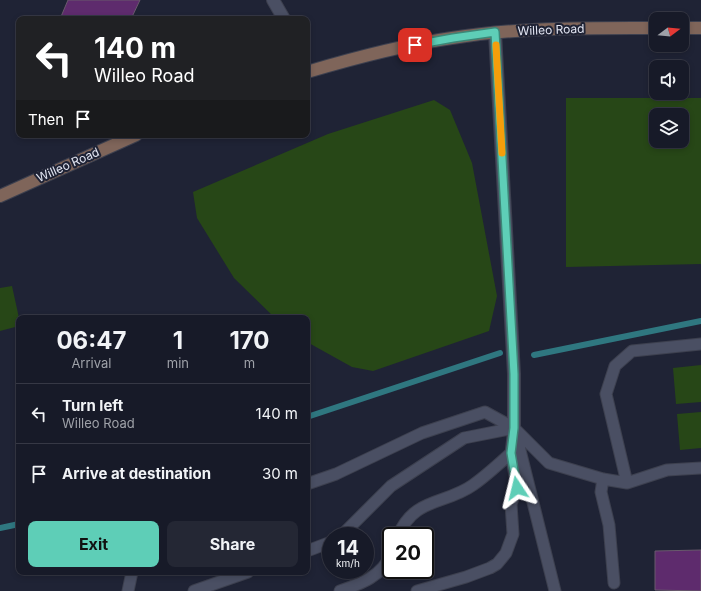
<!DOCTYPE html>
<style>
body{margin:0;font-family:Inter,sans-serif;background:#242734;color:#f1f3f6;height:100vh;display:flex;flex-direction:column;font-size:15px;white-space:nowrap}
*{box-sizing:border-box;margin:0}
p{font-size:13px;color:#9ea1a8}
.icon{flex:none;width:22px;height:22px;fill:none;stroke:currentColor;stroke-width:2;stroke-linecap:round;stroke-linejoin:round}
.map{position:relative;flex:1;overflow:hidden}
.sheet{position:absolute;left:16px;top:315px;width:294px;height:260px;display:flex;flex-direction:column;background:#171a28;border-radius:8px;box-shadow:0 2px 6px #0003,0 0 0 1px #363845}
.sheet>*{flex:none}
.hud{position:absolute;left:16px;top:16px;width:294px;height:122px;border-radius:8px;box-shadow:0 2px 6px #0003,0 0 0 1px #363845;background:#202124;color:#fff;overflow:hidden}
.needle{width:26px;rotate:74deg}
.buttons{position:absolute;left:649px;top:12px;display:grid;gap:8px}
.buttons a{display:grid;place-items:center;width:40px;height:40px;border-radius:8px;background:#171a28;box-shadow:0 2px 6px #0003,0 0 0 1px #363845;font-size:20px}
.speed{position:absolute;left:322px;top:527px;display:flex;gap:8px;font-size:20px;font-weight:700;text-align:center}
.speed>*{display:grid;place-content:center;width:52px;height:52px;border-radius:50%;background:#171a28;box-shadow:0 2px 6px #0003,0 0 0 1px #363845;line-height:1}
.speed small{font-size:10px;font-weight:400}
.speed .limit{border:2px solid #111;border-radius:6px;background:#fff;color:#111}
.pin{position:absolute;display:grid;place-items:center;width:34px;height:34px;color:#fff;margin:-17px;border-radius:8px;box-shadow:0 2px 6px #0006}
.me{position:absolute;width:44px;margin:-22px;rotate:350deg;stroke-linejoin:round;filter:drop-shadow(0 0 3px #0008)}
.turn{display:flex;align-items:center;gap:14px;height:84px;padding:0 12px;font-size:18px}
.turn .icon{width:52px;height:52px;stroke-width:2.5}
.turn b{display:block;font-size:28px;line-height:34px}
.then{display:flex;align-items:center;height:38px;padding:0 12px;background:#0003;gap:8px;font-size:15px}
.eta{display:flex;justify-content:space-evenly;align-items:center;height:68px;text-align:center}
.eta b{font-size:24px;font-weight:700;line-height:28px}
.cta{display:flex;gap:8px;margin-top:auto;padding:8px 12px}
.cta a{flex:1;height:46px;border-radius:8px;background:#5eceb7;color:#111;font-size:16px;font-weight:700;line-height:46px;text-align:center}
.cta a+a{background:#242734;color:#f1f3f6}
ul{padding:0;list-style:none}
li{display:flex;align-items:center;gap:12px;height:60px;padding:0 12px;border-top:1px solid #363845}
li div{flex:1}
li b{display:block;font-size:15px}
li em{font-style:normal}
.map>svg:first-child{display:block}
.green{fill:#274717;fill-rule:evenodd}
.lines{fill:none;stroke-linecap:round;stroke-linejoin:round}
.stream{stroke:#2f7780;stroke-width:6}
.building{fill:#5e2b6d;stroke:#695a6d}
.lane-casing{stroke:#3d404f;stroke-width:13}
.street-casing{stroke:#3d404f;stroke-width:14}
.secondary-casing{stroke:#3d404f;stroke-width:14}
.lane{stroke:#4a4f63;stroke-width:11}
.street{stroke:#4a4f63;stroke-width:12}
.secondary{stroke:#7f655a;stroke-width:12}
.route-casing{stroke:#3d8677;stroke-width:10}
.route{stroke:#5eceb7;stroke-width:7}
.slow{stroke:#f59e0b;stroke-width:7}
.labels{text-anchor:middle;stroke-width:4;stroke-linejoin:round;paint-order:stroke}
.street-label{font-size:12px;fill:#e2e5f2;stroke:#1f2335}
</style>
<div class="map">
<svg width="701" height="591" viewBox="0 0 701 591">
<rect width="100%" height="100%" fill="#1f2335"/>
<!-- green -->
<path class="green" d="M566 98H701V264L566 267ZM656 115H682V141H656Z
M434 100 450 110 472 163 497 296 489 331 373 371 352 367 307 342V318H275L234 278 197 218 193 192 328 134Z
M12 286 19 318V326L0 331V288Z
M701 365V402L676 404 673 368Z
M701 412V448L680 450 677 414Z"/>
<g class="lines">
<!-- stream -->
<path class="stream" d="M534 355 701 321
M307 417 500 353
M0 528 19 524"/>
</g>
<!-- building -->
<path class="building" d="M68 0H140L131 19H60Z
M701 550V591L655 590V551Z"/>
<g class="lines">
<defs>
<path id="lane" d="M516 434 555 591
M603 479 601 492 609 525 614 583
M627 483 606 394 615 366 632 351 701 344
M307 484 336 474 422 433 485 412 514 428 549 463 603 479 627 483 667 470 701 468
M341 536 391 486 464 438 514 428
M398 536C414 497 445 505 473 485 486 476 499 464 511 453
M307 551 331 542
M128 591 132 572
M194 591 248 572
M340 591C360 584 383 576 391 554
M417 591 466 577 490 568 497 564 506 553 513 534 511 504 517 488 511 453 514 428"/>
<path id="street" d="M273 0 284 19
M495 33 514 374V428"/>
<path id="secondary" d="M682 28H701
M307 72C354 58 403 45 452 38 520 27 588 28 656 28
M0 196 136 135"/>
</defs>
<!-- lane casing -->
<use href="#lane" class="lane-casing"/>
<!-- street casing -->
<use href="#street" class="street-casing"/>
<!-- secondary casing -->
<use href="#secondary" class="secondary-casing"/>
<!-- lane -->
<use href="#lane" class="lane"/>
<!-- street -->
<use href="#street" class="street"/>
<!-- secondary -->
<use href="#secondary" class="secondary"/>
</g>
<g class="lines">
<defs>
<path id="route" d="M415 45 453 38 495 32 514 374V428L511 453 517 488"/>
</defs>
<!-- route casing -->
<use href="#route" class="route-casing"/>
<!-- route -->
<use href="#route" class="route"/>
<!-- slow -->
<path class="slow" d="M496 45 502 153"/>
</g>
<g class="labels">
<!-- street labels -->
<g class="street-label">
<text transform="translate(551 30) rotate(-2)" y="4">Willeo Road</text>
<text transform="translate(68 165) rotate(-24)" y="4">Willeo Road</text>
</g>
</g>
</svg>
<div class="buttons">
<a><svg class="needle" viewBox="-14 -14 28 28"><path d="M0-13l5 13h-10z" fill="#e53935"/><path d="M0 13l5-13h-10z" fill="#9ea1a8"/></svg></a>
<a><svg class="icon" aria-label="sound" viewBox="0 0 24 24"><path d="M4 9h4l5-4v14l-5-4H4zM17 9q2 3 0 6"/></svg></a>
<a><svg class="icon" aria-label="layers" viewBox="0 0 24 24"><path d="M12 4l9 5-9 5-9-5zM3 14l9 5 9-5"/></svg></a>
</div>
<div class="speed"><div>14<small>km/h</small></div><div class="limit">20</div></div>
<div class="pin" style="left:415px;top:45px;background:#d93025"><svg class="icon" aria-label="arrive" viewBox="0 0 24 24"><path d="M6 21V4h12l-3 4 3 4H6"/></svg></div>
<svg class="me" style="left:517px;top:488px" viewBox="-20 -20 40 40"><path d="M0-17L14 15 0 8-14 15z" fill="#5eceb7" stroke="#fff" stroke-width="4"/></svg>
<div class="hud">
<div class="turn"><svg class="icon" aria-label="left" viewBox="0 0 24 24"><path d="M17 20v-9H6M10 6l-5 5 5 5"/></svg><div><b>140 m</b>Willeo Road</div></div>
<div class="then">Then<svg class="icon" aria-label="arrive" viewBox="0 0 24 24"><path d="M6 21V4h12l-3 4 3 4H6"/></svg></div>
</div>
<section class="sheet">
<div class="eta">
<div><b>06:47</b><p>Arrival</p></div>
<div><b>1</b><p>min</p></div>
<div><b>170</b><p>m</p></div>
</div>
<ul>
<li><svg class="icon" aria-label="left" viewBox="0 0 24 24"><path d="M17 20v-9H6M10 6l-5 5 5 5"/></svg><div><b>Turn left</b><p>Willeo Road</p></div><em>140 m</em></li>
<li><svg class="icon" aria-label="arrive" viewBox="0 0 24 24"><path d="M6 21V4h12l-3 4 3 4H6"/></svg><div><b>Arrive at destination</b></div><em>30 m</em></li>
</ul>
<div class="cta"><a>Exit</a><a>Share</a></div>
</section>
</div>
